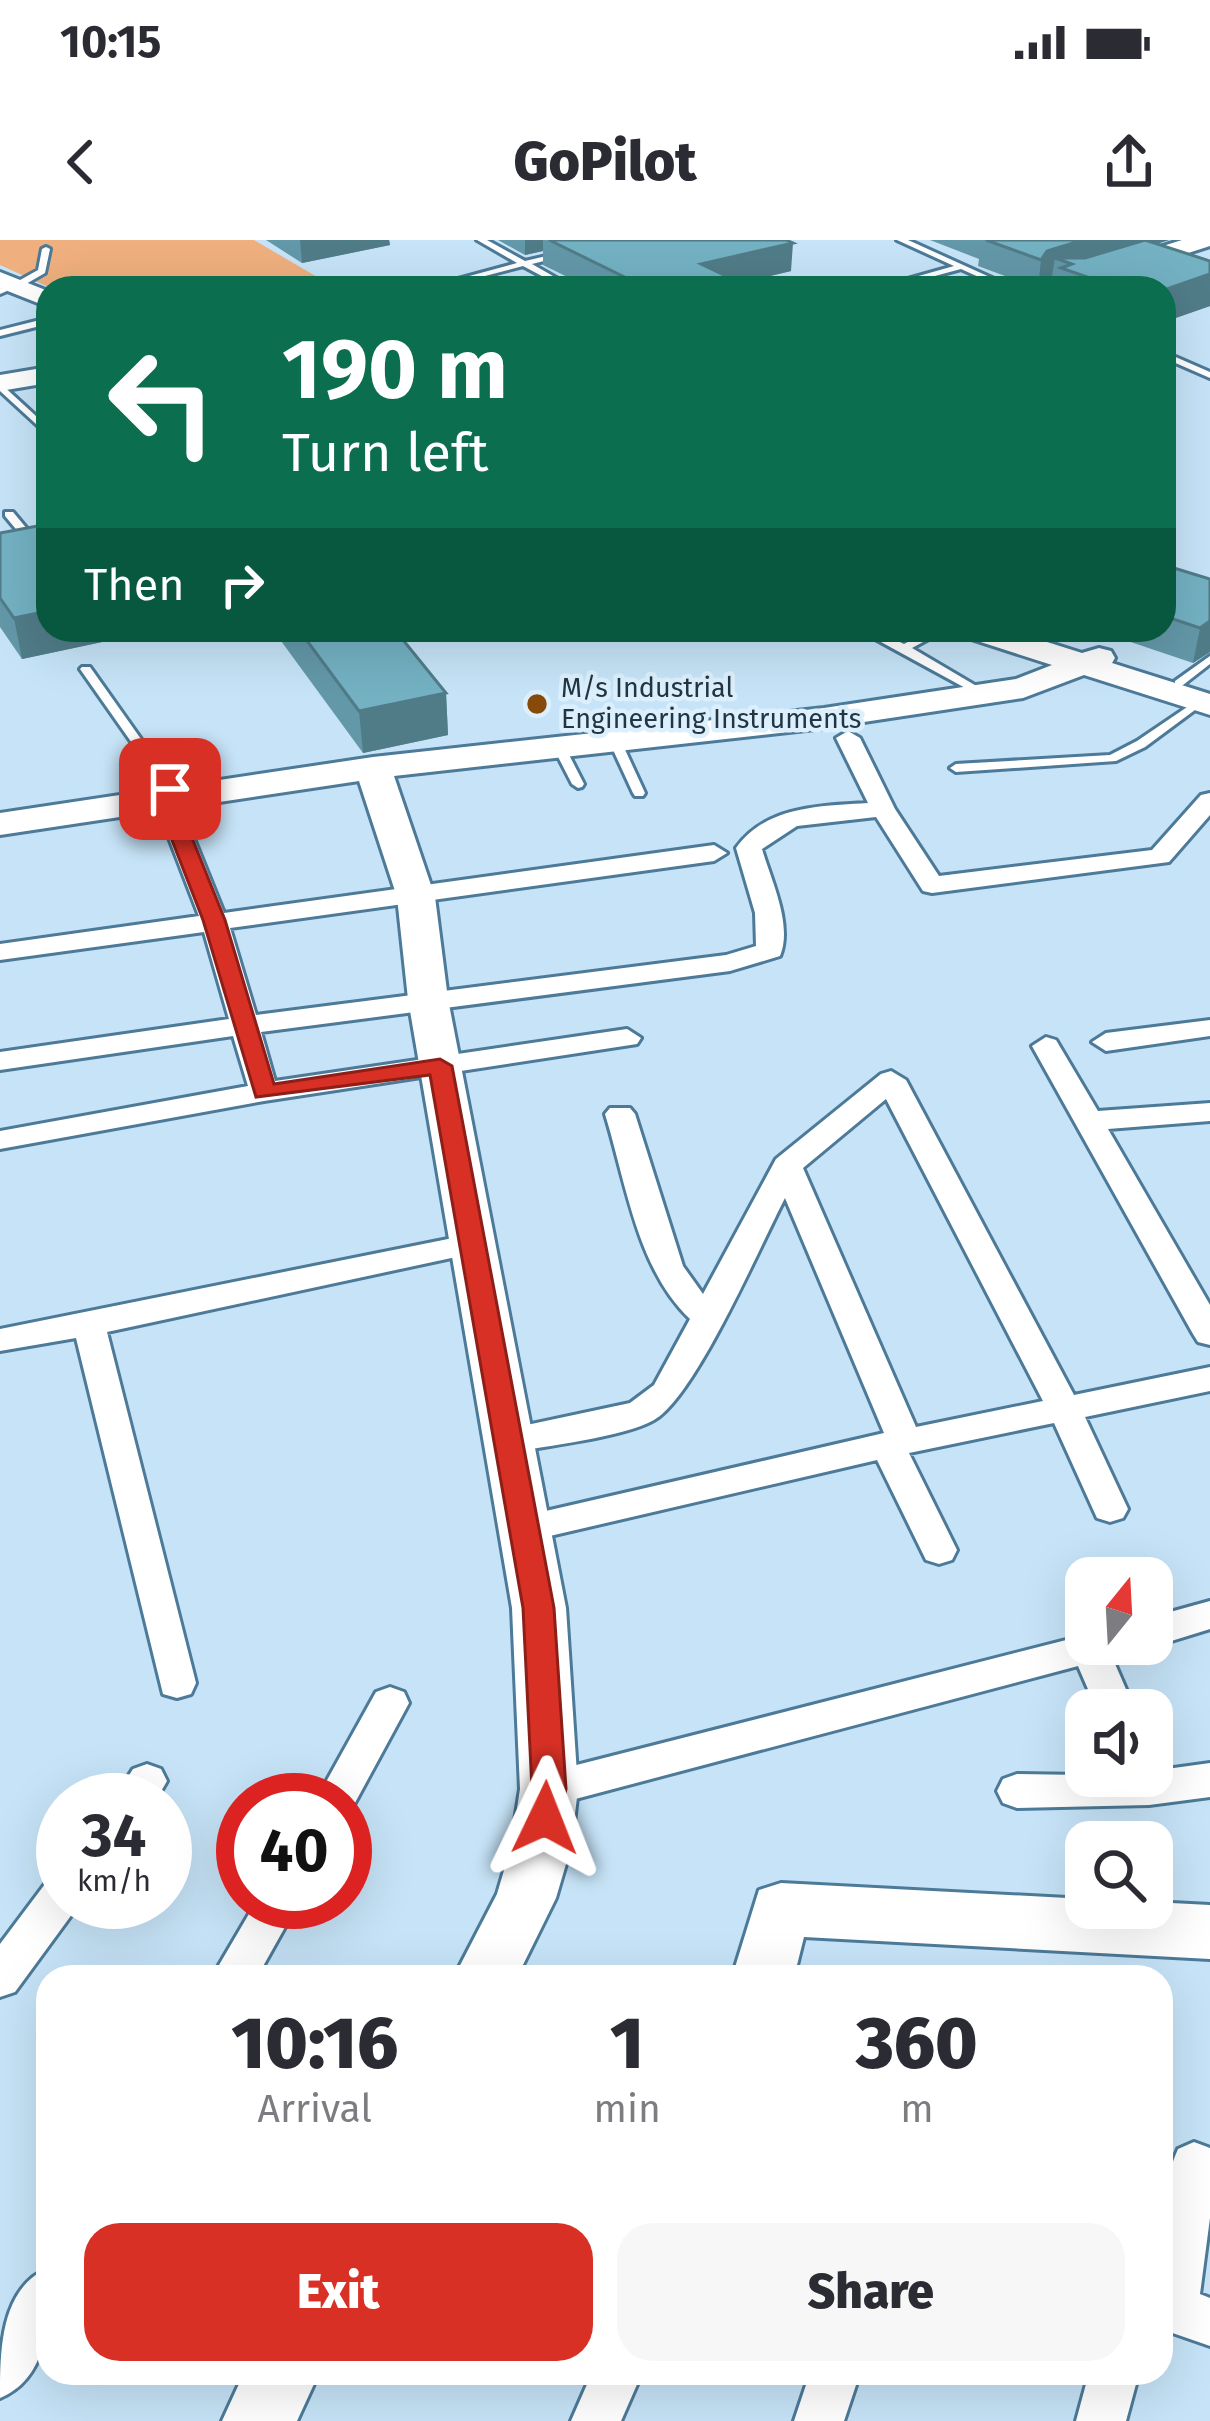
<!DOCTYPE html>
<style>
body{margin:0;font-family:"Fira Sans",sans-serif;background:#f7f7f7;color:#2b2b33;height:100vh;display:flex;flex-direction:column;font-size:45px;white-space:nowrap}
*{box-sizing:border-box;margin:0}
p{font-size:39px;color:#7c7c81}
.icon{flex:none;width:66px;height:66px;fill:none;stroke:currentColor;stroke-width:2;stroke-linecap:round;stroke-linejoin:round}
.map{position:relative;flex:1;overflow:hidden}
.details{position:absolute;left:36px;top:1725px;width:1137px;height:420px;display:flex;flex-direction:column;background:#fff;border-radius:36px;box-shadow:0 12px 48px #0002}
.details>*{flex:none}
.banner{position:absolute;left:36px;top:36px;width:1140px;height:366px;border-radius:36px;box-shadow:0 12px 48px #0002;background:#0b6e4f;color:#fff;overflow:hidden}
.needle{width:78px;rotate:18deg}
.controls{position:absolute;left:1065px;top:1317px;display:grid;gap:24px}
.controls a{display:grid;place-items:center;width:108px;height:108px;border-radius:24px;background:#fff;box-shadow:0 12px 48px #0002;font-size:60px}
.speed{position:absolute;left:36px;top:1533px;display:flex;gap:24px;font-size:60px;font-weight:700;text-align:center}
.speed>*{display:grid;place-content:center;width:156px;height:156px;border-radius:50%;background:#fff;box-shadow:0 12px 48px #0002;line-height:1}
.speed small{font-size:30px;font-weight:400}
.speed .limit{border:18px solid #d22;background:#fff;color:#111}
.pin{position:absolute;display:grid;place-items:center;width:102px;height:102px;color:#fff;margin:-51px;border-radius:24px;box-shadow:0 6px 18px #0006}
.me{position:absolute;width:132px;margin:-66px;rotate:2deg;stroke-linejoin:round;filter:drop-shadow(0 0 9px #0008)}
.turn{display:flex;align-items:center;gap:42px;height:252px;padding:0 48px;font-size:54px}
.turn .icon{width:156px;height:156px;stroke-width:2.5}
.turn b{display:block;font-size:84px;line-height:102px}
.then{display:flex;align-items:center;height:114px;padding:0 48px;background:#0003;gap:24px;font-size:45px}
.eta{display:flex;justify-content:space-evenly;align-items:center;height:204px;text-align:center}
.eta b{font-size:72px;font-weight:800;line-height:84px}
.action{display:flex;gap:24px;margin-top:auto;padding:24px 48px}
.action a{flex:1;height:138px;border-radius:36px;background:#d93025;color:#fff;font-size:48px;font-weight:800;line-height:138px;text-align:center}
.action a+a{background:#f7f7f7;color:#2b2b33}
.status{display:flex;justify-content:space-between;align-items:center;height:84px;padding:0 60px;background:#fff;direction:ltr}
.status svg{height:33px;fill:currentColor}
header{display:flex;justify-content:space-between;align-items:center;height:156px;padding:0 48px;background:#fff;font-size:54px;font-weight:800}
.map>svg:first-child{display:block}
.green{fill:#efaf7e}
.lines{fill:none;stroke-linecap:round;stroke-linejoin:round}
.lane-casing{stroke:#4c7a98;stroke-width:6}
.street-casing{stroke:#4c7a98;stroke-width:6}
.secondary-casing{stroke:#4c7a98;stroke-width:6}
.lane{fill:#fff;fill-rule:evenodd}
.street{fill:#fff;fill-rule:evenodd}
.secondary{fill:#fff;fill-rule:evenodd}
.wall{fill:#6398a8}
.shaded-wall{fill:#507c88}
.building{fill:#73b1c3;stroke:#507c88;stroke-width:3}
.route{fill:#d93025;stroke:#8d1f18;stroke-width:3}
.poi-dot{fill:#874a09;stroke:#dceffc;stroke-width:4.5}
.labels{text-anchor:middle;stroke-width:9;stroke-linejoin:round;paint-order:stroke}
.far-poi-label{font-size:27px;fill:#213542;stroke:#dceffc;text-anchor:start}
</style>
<div class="status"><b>10:15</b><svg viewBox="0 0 49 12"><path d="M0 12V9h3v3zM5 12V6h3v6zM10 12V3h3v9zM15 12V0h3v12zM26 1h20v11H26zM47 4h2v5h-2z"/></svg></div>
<header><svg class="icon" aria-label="back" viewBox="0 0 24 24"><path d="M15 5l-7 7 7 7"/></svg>GoPilot<svg class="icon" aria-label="share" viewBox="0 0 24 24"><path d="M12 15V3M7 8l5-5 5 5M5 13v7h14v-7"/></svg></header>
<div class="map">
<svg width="1210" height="2181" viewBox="0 0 1210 2181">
<rect width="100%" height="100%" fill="#c6e3f7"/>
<!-- green -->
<path class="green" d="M0 0H254L336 48H51L0 25Z"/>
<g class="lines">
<defs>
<path id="lane" d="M477 0H487L525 21 568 11V15L532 24 574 48 560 46 533 48 553 42 523 26 439 48H425L517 23Z
M897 0H908L1014 48H1003L961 29 890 48H876L954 26Z
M46 7 50 9 45 33 19 48H13V44L38 30 42 9Z
M0 48 6 49 7 51 0 54Z
M48 78V84L0 96V90Z
M1164 112 1210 132V138L1164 118Z
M0 143 48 187V195L0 151Z
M5 272H13L38 302V306H30L5 276Z
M859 390H874L904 404 931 390H945L912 408 990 454 980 456Z
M1210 416V424L1183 445H1175V441Z
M82 427H90L182 557 180 560H172L80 429Z
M1199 459 1205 462 1203 464 1145 507 1116 521 956 532 950 528 956 524 1110 515 1137 501Z
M615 497 621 501 645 553 643 556H635L633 553 609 501Z
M559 503 565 507 584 544 582 547 578 548 572 544 553 507Z"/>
<path id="street" d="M848 491 860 498 895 569 939 636 1152 610 1201 555 1210 553V575L1169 622 932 653 923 651 876 577 797 586 762 609C771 640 793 685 780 716L730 731 261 792 275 841 627 789 641 798 637 804 264 861 0 909V891L248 846 233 796 0 830V812L229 779 204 692 0 720V704L199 676 154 559 157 554 166 552 178 559 224 673 714 605 727 613 714 621 230 688 256 775 726 715 756 706 755 673 736 608C766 566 820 566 868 563L836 498Z
M1210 780V796L1106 811 1092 802 1106 793Z
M1046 797 1056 800 1098 871 1210 863V881L1108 889 1210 1065V1105L1198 1102 1193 1094 1032 806Z
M891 831 906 840 1074 1155 1210 1127V1151L1085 1177 1128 1269 1123 1278 1110 1282 1097 1278 1054 1183 909 1213 957 1310 952 1320 939 1324 926 1320 877 1220 524 1302 511 1299 506 1289 511 1279 524 1276 884 1193 785 958C759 1008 695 1157 654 1180 625 1197 545 1206 508 1213L496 1210 491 1201 496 1192 508 1189 630 1163 654 1145 690 1079C637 1029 626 942 605 874L610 868H630L635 874 683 1026 703 1054 776 919 881 834ZM886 859 1043 1161 916 1187 803 928Z
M473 994 489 1004 484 1011 107 1092 196 1443 191 1454 177 1458 163 1454 76 1098 0 1111V1089Z
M1210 1361V1389L1152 1407 1144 1404H1152V1377Z
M1086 1395V1404H1126L1120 1414 1112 1417 1135 1470H1097L1078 1426 549 1566 535 1561 529 1549 535 1537 549 1532Z
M390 1447 404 1452 409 1463 350 1572 345 1574V1560H316L376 1452Z
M1210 1523V1557L1149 1565 1017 1568 1003 1563 997 1551 1003 1539 1017 1534 1152 1536V1531Z
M147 1524 161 1529 167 1541 156 1560H113L133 1529Z
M63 1635V1662H80L78 1666 15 1752 0 1757V1704L48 1640Z
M256 1662H299L257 1737H212Z
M1194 1902 1210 1908V1978L1200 2054 1210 2058V2106L1161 2089C1161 2031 1154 1963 1178 1909Z
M48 2028C48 2075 52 2136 0 2158 0 2111 0 2049 48 2028Z
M592 2133H642L621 2181H571Z
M810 2133H860L844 2181H794Z
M1089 2133H1139L1126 2181H1076Z"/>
<path id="secondary" d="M1182 0H1210V6L1079 48H1042L1045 43Z
M0 32 48 51V67L0 48Z
M48 127V143L0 151V135Z
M960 390H1009L1082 413 1099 408 1111 411 1115 418 1112 423 1210 454V475L1084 435 1023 458 824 488 394 536 435 657 448 759 566 1368 578 1549 571 1607 556 1658 517 1737H454L497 1654 511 1607 520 1549 512 1368 408 759 397 657 359 541 0 595V573L373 517 824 468 1016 439 1052 425 965 397Z
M781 1643 1086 1659V1668H1152V1662L1210 1665V1719L804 1697 794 1737H732L759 1650Z
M244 2133H319L297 2181H222Z"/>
</defs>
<!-- lane casing -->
<use href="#lane" class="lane-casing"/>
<!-- street casing -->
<use href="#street" class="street-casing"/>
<!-- secondary casing -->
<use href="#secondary" class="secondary-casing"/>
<!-- lane -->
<use href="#lane" class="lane"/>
<!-- street -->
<use href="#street" class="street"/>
<!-- secondary -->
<use href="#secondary" class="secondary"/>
</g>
<!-- wall -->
<path class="wall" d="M266 0H389L390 5 302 23Z
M498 0H786L791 31 740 43 751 48H590L543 25V11L525 15Z
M930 0H1169L1157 4 1210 66 1164 82V48H1051L1052 36 1044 39 1038 48 978 26 979 19Z
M0 293 121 398 22 419 0 387Z
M1164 325 1210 339V412L1193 423 1095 390H1164Z
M273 390H395L446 453 448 495 363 513Z"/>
<!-- shaded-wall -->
<path class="shaded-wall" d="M300 0H389L390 5 302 23Z
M525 0H543V11L525 15Z
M1083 0H1169L1071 30 1072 24 1055 18 1052 36 1044 39 1038 48 1041 20 1047 11Z
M793 3 791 31 720 48 701 24Z
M1210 34V66L1164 82V50Z
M48 371V390H120L121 398 22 419 14 378Z
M1210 381V412L1193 423 1200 388Z
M446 453 448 495 363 513 359 471Z"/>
<!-- building -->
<path class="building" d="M549 0H786L793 3 701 24 751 48H647Z
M986 0H1083L1047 11 1041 20Z
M1145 0 1210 21V34L1164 50V48H1119L1061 28 1072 24 1055 18H1085Z
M48 284V371L14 378 0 358V293Z
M1164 325 1210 339V381L1200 388 1164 376Z
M299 390H395L446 453 359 471Z"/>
<!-- route -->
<path class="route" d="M170 543 186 557 178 563 225 680 274 844 440 819 452 826 554 1368 566 1549 557 1588 545 1592 533 1588 528 1578 532 1549 523 1368 430 835 256 857 203 680 156 559 163 545Z"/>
<!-- markers -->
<circle class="poi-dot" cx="537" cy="464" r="12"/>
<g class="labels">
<!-- far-poi labels -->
<g class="far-poi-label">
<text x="561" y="457">M/s Industrial<tspan x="561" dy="31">Engineering Instruments</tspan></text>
</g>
</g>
</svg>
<div class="controls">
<a><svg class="needle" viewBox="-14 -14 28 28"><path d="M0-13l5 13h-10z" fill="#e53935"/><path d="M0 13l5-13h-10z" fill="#7c7c81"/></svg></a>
<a><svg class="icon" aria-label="sound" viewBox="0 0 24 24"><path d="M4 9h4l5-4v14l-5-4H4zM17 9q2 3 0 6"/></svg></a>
<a><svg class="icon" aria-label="search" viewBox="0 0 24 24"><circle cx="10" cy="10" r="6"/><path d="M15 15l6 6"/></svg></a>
</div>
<div class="speed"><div>34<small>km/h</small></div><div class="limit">40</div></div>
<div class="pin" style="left:170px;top:549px;background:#d93025"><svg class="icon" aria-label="arrive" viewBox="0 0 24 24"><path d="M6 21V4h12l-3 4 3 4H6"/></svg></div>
<svg class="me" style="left:545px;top:1578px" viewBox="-20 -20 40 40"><path d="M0-17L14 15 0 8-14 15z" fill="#d93025" stroke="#fff" stroke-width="4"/></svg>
<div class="banner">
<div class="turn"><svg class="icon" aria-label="left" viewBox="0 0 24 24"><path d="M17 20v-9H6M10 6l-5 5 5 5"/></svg><div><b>190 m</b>Turn left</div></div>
<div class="then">Then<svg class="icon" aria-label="right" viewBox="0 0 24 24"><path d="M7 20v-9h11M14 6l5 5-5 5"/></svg></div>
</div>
<section class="details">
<div class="eta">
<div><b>10:16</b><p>Arrival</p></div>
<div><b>1</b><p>min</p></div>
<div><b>360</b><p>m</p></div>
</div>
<div class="action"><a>Exit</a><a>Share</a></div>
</section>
</div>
